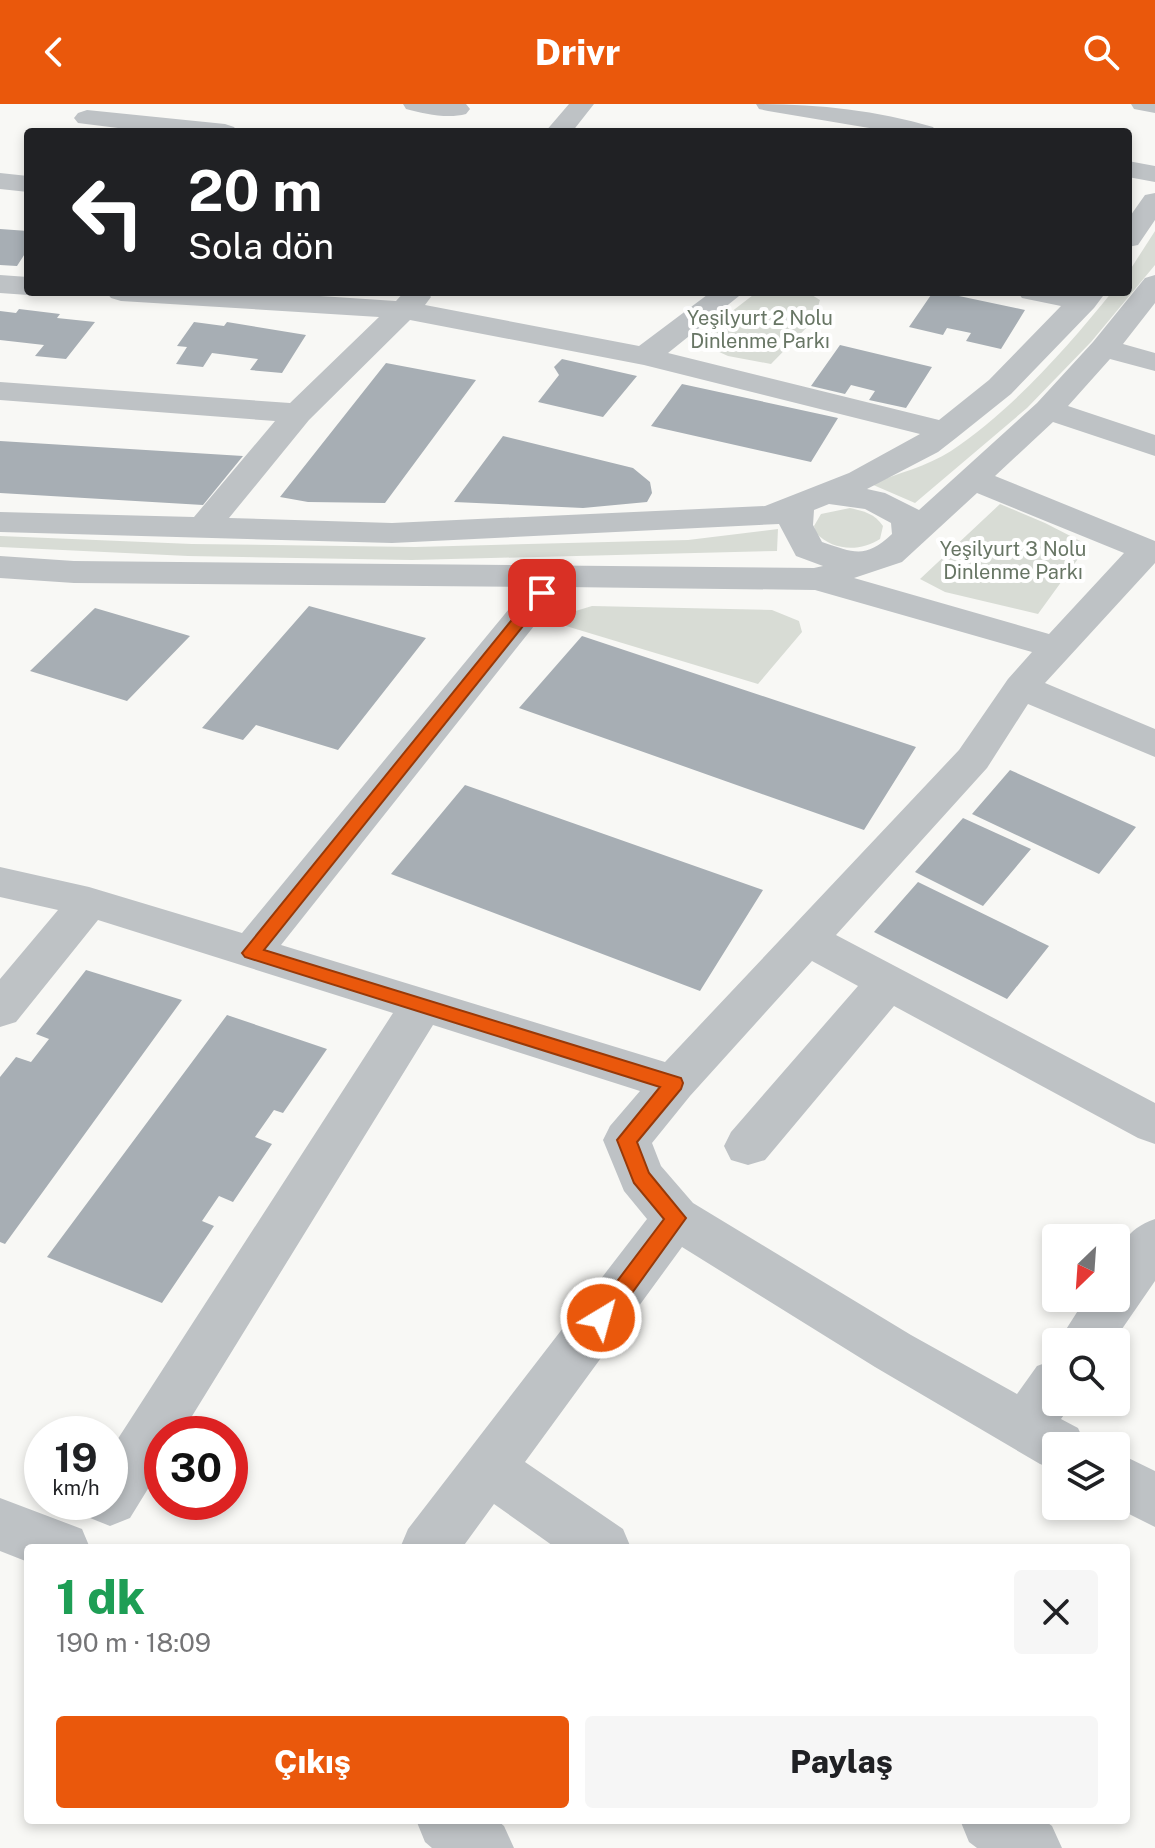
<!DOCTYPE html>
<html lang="tr">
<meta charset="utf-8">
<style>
body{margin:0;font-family:"Public Sans",sans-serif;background:#f6f6f6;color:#202124;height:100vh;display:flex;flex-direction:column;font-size:30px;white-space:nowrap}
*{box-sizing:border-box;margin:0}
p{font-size:26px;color:#757577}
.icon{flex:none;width:44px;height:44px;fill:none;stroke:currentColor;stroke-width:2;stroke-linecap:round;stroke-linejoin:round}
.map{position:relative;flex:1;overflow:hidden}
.drawer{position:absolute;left:24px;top:1440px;width:1106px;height:280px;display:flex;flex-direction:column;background:#fff;border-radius:8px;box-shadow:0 4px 12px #0003}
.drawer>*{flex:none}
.hud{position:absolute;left:24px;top:24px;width:1108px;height:168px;border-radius:8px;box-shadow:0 4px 12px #0003;background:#202124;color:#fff;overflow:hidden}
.needle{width:52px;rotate:205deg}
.tools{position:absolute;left:1042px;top:1120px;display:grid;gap:16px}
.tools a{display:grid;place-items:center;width:88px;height:88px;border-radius:8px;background:#fff;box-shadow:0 4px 12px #0003;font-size:40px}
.speed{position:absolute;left:24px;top:1312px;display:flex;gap:16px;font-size:40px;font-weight:700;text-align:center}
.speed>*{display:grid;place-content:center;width:104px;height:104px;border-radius:50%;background:#fff;box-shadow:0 4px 12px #0003;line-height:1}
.speed small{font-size:20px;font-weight:400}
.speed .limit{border:12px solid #d22;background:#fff;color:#111}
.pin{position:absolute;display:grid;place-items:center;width:68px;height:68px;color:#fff;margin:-34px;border-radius:16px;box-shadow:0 4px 12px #0006}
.me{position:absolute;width:88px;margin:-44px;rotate:37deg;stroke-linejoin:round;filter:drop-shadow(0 0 6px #0008)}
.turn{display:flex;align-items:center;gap:28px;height:168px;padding:0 32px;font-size:36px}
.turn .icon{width:104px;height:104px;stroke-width:2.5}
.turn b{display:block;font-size:56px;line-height:68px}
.round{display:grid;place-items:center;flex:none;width:84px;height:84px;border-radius:8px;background:#f6f6f6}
.head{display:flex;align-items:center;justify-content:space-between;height:136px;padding:0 32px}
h1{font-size:48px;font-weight:800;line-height:60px;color:#1e9e55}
.button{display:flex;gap:16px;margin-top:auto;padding:16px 32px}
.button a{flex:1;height:92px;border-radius:8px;background:#ea580c;color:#fff;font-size:32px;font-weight:800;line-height:92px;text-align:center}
.button a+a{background:#f6f6f6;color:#202124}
header{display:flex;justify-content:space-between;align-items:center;height:104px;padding:0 32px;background:#ea580c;color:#fff;font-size:36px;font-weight:800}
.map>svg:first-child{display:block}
.green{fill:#d8dcd5}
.building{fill:#a7aeb4}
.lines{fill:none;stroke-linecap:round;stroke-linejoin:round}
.minor{fill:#bec2c5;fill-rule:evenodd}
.route{fill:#ea580c;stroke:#983908;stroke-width:2}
.labels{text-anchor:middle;stroke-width:8;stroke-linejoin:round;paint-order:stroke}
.far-park-label{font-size:20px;fill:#687665;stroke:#fff}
</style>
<header><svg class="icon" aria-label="back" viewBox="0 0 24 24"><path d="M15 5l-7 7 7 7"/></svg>Drivr<svg class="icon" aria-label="search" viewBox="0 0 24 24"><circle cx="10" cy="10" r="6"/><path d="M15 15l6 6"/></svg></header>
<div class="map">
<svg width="1155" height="1744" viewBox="0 0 1155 1744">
<rect width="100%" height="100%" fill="#f8f8f5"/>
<!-- green -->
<path class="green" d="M1155 127V161L1091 238 1027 304 915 399 871 380C896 370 928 362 951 347 1012 306 1066 245 1112 188H1128V169Z
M757 188H807L820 196 814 216 771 260 728 252 704 241 709 225Z
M1000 400 1045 419 1088 441 1038 510 945 488 920 475Z
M850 404C864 407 875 410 883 422L880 435C860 448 833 447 816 429L814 422 821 410Z
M778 425 777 447 412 456 188 452 0 443V432L192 440 415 443 688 436Z
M592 502 772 506 799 517 802 528 758 580 556 519 569 509Z"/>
<!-- building -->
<path class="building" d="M0 125 28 127V145L17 162 0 161Z
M933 188H940L1025 206 1001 245 966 237 971 229 947 224 943 231 909 223Z
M19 205 60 210 57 214 95 218 66 255 35 252 44 241 0 236V207L16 209Z
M194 218 224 222 227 218 306 231 282 269 250 266 258 255 212 249 203 263 176 260 187 243 177 242Z
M840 241 932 263 906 304 869 296 875 287 851 281 845 290 811 282Z
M562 255 637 272 603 313 538 298 559 271 554 263Z
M386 259 476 276 385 399 308 398 280 393Z
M682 280 838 314 811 358 651 322Z
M503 332 633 364 650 378 652 389 647 398 583 404 454 398Z
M0 337 243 352 203 401 0 389Z
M309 502 426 534 338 646 256 621 243 636 202 624Z
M95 504 190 532 127 597 30 567Z
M582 532 916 643 864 726 519 604Z
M1010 666 1136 723 1099 770 972 710Z
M465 681 763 786 700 887 391 770Z
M963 714 1031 745 983 802 915 768Z
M918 778 1049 842 1007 895 874 828Z
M86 866 182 896 5 1140 0 1138V973L16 953 31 958 49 935 36 930Z
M227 911 327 945 283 1009 274 1006 255 1033 272 1040 233 1098 219 1092 202 1117 214 1122 162 1199 47 1153Z"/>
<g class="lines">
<!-- minor -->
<path class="minor" d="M403 0H466L470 5 466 10C448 15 424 10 406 5Z
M569 0H594L572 28H545Z
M756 0C816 0 875 6 933 23L937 28H893L768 7 759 5Z
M1131 0H1155V9L1134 5Z
M87 6 225 20 234 23 238 28H150L78 19 74 14 78 9Z
M1128 57 1155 62V78L1128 73Z
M0 69 28 72V88L0 85Z
M1155 89V116L1138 141 1128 143V115L1145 91Z
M0 171 28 173V188H38L28 191 0 189Z
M1155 171V199L1123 240 1155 249V267L1110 255 1068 302 1155 331V352L1053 318 995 372 1155 437V459L1045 579 1155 625V653L1028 600 987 664 836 831 1155 999V1040L1138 1034 894 902 765 1056 748 1061 731 1056 724 1042 731 1028 858 882 812 857 690 992 652 1039 661 1062 693 1099 911 1231 1017 1290 1037 1262 1056 1255V1298H1073L1061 1315 1078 1324 1086 1342H1056V1366L1040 1360 875 1263 682 1143 525 1358 623 1425 631 1444H556L494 1400 462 1444H400L408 1425 647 1115 624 1087 603 1036 610 1022 640 987 433 921 181 1330H162V1362L130 1414 110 1422 90 1414 83 1398H110V1347L393 909 98 816 16 918 0 923V875L58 806 0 793V763L89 783 242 829 527 483 74 479 0 474V452L74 457 814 464 823 462 796 452 779 420 392 439 0 428V408L194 413 275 317 0 296V278L290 299 379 213 121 197 111 194 106 188H259L396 197 404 188H427L431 193 425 201 639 242 711 188H744L668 249 939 316 989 276 1061 202 1022 194 1017 188H1106L1094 204 1011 290 956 334 938 348 867 385 885 389 919 406 1037 299 1093 238 1145 174ZM410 216 644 261 920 330 849 369 765 402 392 419 229 414 309 316ZM977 389 1124 449 1049 530 854 474 902 458ZM829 400 865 405 891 419 892 430C865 455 855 449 822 438L813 421 814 406ZM565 483 815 486 1032 548 1008 575 959 646 665 958 281 841Z
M1155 1115V1177L1113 1238H1058L1086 1194H1116C1116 1157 1115 1129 1155 1115Z
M1116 1348 1155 1367V1423L1113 1402H1116Z
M0 1394 82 1425 90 1444H28V1458L0 1447Z
M416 1716H497L504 1722 514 1744H432L425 1738Z
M960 1716H1044L1052 1722 1062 1744H977L969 1738Z"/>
</g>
<!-- route -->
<path class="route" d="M542 484 549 489 547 492 264 846 681 974 683 979 681 985 637 1038 649 1069 686 1114 609 1221 601 1223 594 1221 591 1214 594 1208 664 1115 634 1079 617 1036 660 983 245 853 242 849 536 486Z"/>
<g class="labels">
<!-- far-park labels -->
<g class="far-park-label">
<text x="760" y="221">Yeşilyurt 2 Nolu<tspan x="760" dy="23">Dinlenme Parkı</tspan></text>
<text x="1013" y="452">Yeşilyurt 3 Nolu<tspan x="1013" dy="23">Dinlenme Parkı</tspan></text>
</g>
</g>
</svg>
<div class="tools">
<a><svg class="needle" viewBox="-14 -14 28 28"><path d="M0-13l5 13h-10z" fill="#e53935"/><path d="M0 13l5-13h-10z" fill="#757577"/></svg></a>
<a><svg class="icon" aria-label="search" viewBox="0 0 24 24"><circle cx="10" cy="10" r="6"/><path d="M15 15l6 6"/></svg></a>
<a><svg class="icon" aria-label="layers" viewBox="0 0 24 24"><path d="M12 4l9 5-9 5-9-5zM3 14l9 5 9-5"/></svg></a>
</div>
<div class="speed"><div>19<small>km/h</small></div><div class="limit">30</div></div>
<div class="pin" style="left:542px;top:489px;background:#d93025"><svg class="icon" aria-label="arrive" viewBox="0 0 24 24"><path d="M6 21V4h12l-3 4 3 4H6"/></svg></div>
<svg class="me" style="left:601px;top:1214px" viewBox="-20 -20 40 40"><circle r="17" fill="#ea580c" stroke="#fff" stroke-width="3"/><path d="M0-11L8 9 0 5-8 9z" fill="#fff"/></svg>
<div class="hud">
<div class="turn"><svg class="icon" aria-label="left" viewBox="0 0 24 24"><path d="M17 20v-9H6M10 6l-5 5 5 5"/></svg><div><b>20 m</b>Sola dön</div></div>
</div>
<section class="drawer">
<div class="head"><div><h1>1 dk</h1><p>190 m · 18:09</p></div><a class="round"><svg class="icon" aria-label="close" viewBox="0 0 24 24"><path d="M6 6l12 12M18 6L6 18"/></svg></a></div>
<div class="button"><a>Çıkış</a><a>Paylaş</a></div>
</section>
</div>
